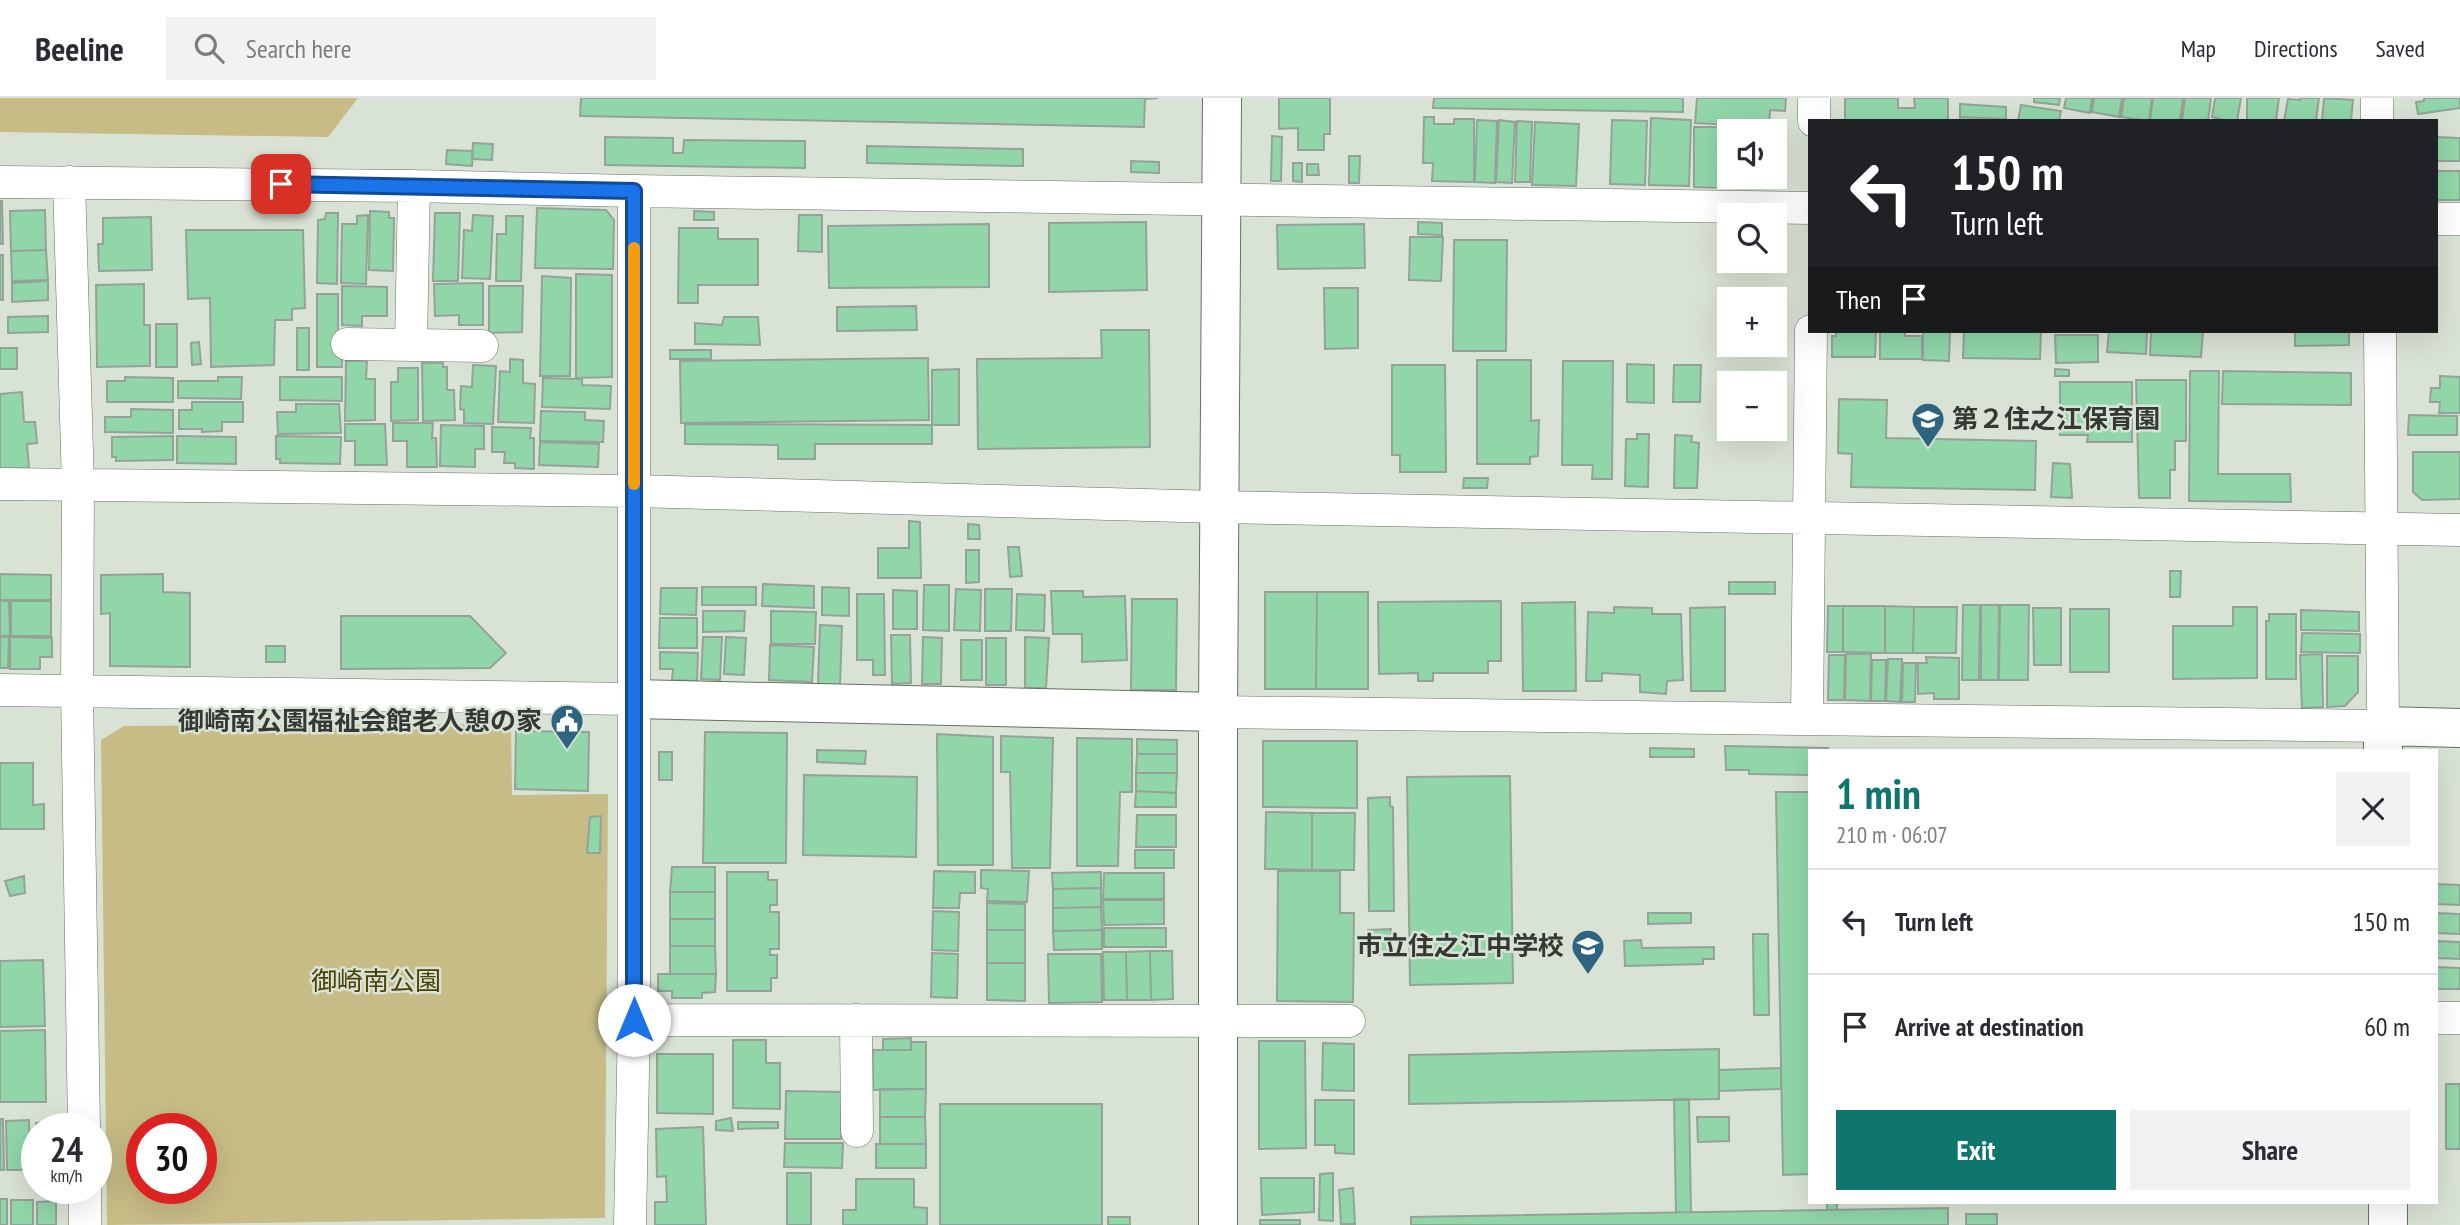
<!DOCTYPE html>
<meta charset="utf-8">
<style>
body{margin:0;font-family:"PT Sans Narrow","Noto Sans JP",sans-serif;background:#f2f2f3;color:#2b2b33;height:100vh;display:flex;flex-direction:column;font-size:26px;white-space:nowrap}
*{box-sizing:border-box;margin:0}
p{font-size:23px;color:#7c7c81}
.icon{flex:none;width:38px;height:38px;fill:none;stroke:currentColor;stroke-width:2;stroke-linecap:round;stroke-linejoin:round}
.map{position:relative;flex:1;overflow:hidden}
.panel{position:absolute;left:1808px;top:651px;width:630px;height:455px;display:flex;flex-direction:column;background:#fff;border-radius:0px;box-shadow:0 7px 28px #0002}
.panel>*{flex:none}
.guide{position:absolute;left:1808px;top:21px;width:630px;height:214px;border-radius:0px;box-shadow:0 7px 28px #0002;background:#202124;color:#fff;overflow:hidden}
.controls{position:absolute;left:1717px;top:21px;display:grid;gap:14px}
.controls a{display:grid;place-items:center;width:70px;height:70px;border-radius:0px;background:#fff;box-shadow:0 7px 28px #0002;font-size:35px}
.speed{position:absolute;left:21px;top:1015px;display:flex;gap:14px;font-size:35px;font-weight:700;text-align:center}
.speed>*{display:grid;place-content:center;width:91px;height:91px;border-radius:50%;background:#fff;box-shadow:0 7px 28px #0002;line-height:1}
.speed small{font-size:18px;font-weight:400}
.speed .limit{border:10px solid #d22;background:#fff;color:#111}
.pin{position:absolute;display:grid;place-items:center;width:60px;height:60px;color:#fff;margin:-30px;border-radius:14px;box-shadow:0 4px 10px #0006}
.me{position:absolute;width:77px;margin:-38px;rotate:0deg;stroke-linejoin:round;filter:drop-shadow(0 0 5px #0008)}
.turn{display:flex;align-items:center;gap:24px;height:147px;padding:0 28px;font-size:32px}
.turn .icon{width:91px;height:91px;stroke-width:2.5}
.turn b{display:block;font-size:49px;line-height:60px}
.then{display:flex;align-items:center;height:66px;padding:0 28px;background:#0003;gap:14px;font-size:26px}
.round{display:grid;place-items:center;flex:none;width:74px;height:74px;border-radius:0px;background:#f2f2f3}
.headline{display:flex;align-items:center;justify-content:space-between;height:119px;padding:0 28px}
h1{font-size:42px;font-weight:600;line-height:52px;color:#0f766e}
.primary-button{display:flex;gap:14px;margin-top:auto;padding:14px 28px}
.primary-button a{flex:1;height:80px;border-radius:0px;background:#0f766e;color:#fff;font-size:28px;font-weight:600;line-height:80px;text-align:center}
.primary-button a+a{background:#f2f2f3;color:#2b2b33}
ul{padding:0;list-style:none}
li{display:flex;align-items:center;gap:21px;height:105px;padding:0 28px;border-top:2px solid #e1e1e2}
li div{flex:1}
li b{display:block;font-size:26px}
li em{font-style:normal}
header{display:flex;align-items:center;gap:42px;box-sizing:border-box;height:98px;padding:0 35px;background:#fff;border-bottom:2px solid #e1e1e2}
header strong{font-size:33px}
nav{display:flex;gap:38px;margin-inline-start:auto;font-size:24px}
.search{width:490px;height:63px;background:#f2f2f3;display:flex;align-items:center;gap:18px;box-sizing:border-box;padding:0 24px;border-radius:0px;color:#7c7c81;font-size:26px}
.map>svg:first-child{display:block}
.green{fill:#c7bc86;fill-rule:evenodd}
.building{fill:#91d6a9;stroke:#94a298;stroke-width:2}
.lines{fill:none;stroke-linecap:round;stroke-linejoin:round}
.minor-casing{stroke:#677064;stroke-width:33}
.tertiary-casing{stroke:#677064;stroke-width:40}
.minor{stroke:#fff;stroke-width:32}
.tertiary{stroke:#fff;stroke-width:38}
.route-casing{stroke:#114b97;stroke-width:18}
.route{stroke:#1a73e8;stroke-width:12}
.slow{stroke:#f59e0b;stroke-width:12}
.labels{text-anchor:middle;stroke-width:5;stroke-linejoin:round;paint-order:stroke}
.poi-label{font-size:26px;font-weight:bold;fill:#353934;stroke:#d9e3d5;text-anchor:end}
.park-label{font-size:26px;fill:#4c4105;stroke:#d9e3d5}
</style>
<header>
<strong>Beeline</strong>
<div class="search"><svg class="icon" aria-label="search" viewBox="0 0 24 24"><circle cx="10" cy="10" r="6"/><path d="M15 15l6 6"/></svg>Search here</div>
<nav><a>Map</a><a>Directions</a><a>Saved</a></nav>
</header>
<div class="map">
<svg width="2460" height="1127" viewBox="0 0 2460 1127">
<rect width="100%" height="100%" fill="#d9e3d5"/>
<!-- green -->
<path class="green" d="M0 0H358L328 39 0 34Z
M511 626 512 697 608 696 605 1120 107 1127 101 642 124 628ZM142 1031H201V1090H142Z"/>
<!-- building -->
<path class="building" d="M581 0H1158L1145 1 1144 29 580 18Z
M1279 0H1330V36H1324V52H1298V30L1279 31Z
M1434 0H1683V14L1433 10Z
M1697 0H1786L1785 13 1770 12 1769 29 1695 25Z
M1845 0H1898V10H1915L1914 0H1948V23H1845Z
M2034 0H2060L2059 7 2034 4Z
M2066 0H2092L2090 15 2064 10Z
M2094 0H2122L2119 19 2092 14Z
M2124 0H2152L2149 23 2121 19Z
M2153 0H2183L2180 23H2150Z
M2185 0H2211L2208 23H2182Z
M2215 0H2241L2237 23H2219L2220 21 2212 19Z
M2247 0H2279L2276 23H2247Z
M2300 0H2319L2316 23H2284L2288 1 2300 2Z
M2324 0 2353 2 2351 23H2322Z
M2424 0H2460V10L2418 16 2416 4 2424 3Z
M1960 6 2006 9V21L1960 19Z
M2021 7 2061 13 2059 23H2018Z
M1424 19H1434V26H1454V21H1474V84L1432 83 1433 65H1423Z
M1960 19 2006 21V23H1960Z
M1651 20 1691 22 1689 88 1649 87Z
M1477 22 1497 23 1495 85 1475 84Z
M1499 22 1515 24 1512 85 1496 84Z
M1612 22 1647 23 1645 87 1610 86Z
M1517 23 1532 24 1530 84H1515Z
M1535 24 1579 26 1576 88 1532 87Z
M1694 29H1723L1721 90 1694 89Z
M1723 29H1752V33H1729V79H1751V90H1721Z
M1753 31 1785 32 1786 75 1770 90H1753V79H1774V33H1753Z
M1272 38 1282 39 1281 83H1271Z
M605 39 673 40V55H683L684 42 805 43V70L605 67Z
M2436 39 2460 40V63H2436Z
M473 45 493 46 492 62 472 61Z
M867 48 1023 51V68L867 65Z
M447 52 473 53 472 68 446 66Z
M1349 58H1360L1359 85H1349Z
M1131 63 1159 64V75L1131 74Z
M1293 65H1302V84L1293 83Z
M1307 66H1318L1319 77H1307Z
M2436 73H2460V102H2436Z
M0 103H2L3 146H0Z
M537 110 606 112 614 122 613 171 535 170Z
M45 112 46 152 11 153 10 113Z
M370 113 389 114V120H394L393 173 369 172Z
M694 113 714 114V122H694Z
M326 115H338L337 186 317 185 318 122 325 121Z
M435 115H460L458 183H433Z
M368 117 366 186 341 185 342 126H357V118Z
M473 117 493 118 490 181 462 180 464 132 472 133Z
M799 117H822V154L798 153Z
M506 118H523L521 183H496L497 136H506Z
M151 119 152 172 99 173 98 146H103V120Z
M1146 124 1147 192 1049 194V125Z
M1418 124 1442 125V137L1418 136Z
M989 126V189L829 190 828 128Z
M1364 126 1365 170 1278 171 1277 127Z
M679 130H718V141H758V187H698V205H678Z
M186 132H303L305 210 292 211V222H275L274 267 211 269 210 200 188 201Z
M1410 139H1443L1441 183 1409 182Z
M1454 142H1507L1506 253H1453Z
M46 152 48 182 12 183 11 153Z
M0 157H3V202H0Z
M576 176 612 177V279L576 280Z
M542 178 571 180 570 278H540Z
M48 183V202L12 204V185Z
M483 185V227H459V217L435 218 434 186Z
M144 186V227H150V268L97 269 96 187Z
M342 188 387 189V218H362V228L342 227Z
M489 188H523L522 234 489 235Z
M1324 190H1358V250L1325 251Z
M317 196H338V238H342V269H317Z
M916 208 917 232 837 233V209Z
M48 218V234L8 235V219Z
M724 219H758L760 247 695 246V225L722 227Z
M156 226H177V269H156Z
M297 230H309V272H297Z
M1101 232H1149L1150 349 978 351 977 261 1102 260Z
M1844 233H1876L1875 259H1832V238H1836V234Z
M1880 233H1905V238H1922V261H1880Z
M1923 233H1950L1949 263 1923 262Z
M1964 233H2041L2040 261 1963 260Z
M2109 233H2147L2146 256 2107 254Z
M2151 233H2203L2201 259 2150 257Z
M2295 233H2349V247L2295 248Z
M2055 237H2098V264L2056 265Z
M199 244 201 266 192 267 191 245Z
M0 250H17V271H0Z
M670 252H711V261H670Z
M928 260 929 322 681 325 680 263Z
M510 261 523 262V285L535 286 534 325 498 324 500 273 510 274Z
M1477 262H1531V323L1539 322 1538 358 1530 359V366H1477Z
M346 263H367L366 281H375V322L345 323Z
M1563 263H1613L1612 381H1592L1593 367H1562Z
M422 265H443V269H447V292H454L455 322 423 323Z
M1627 266 1654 267V305L1627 304Z
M473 267 496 268 493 326 464 325V312L460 311 461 288 472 289Z
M1392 267H1445L1446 374H1400V357H1392Z
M1674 267H1701L1700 304H1673Z
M398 270H418V322L391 323V284H398Z
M959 271V327H932V272Z
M2055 271 2069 272V278H2055Z
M2190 273H2219L2218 376H2290L2291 404 2189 403Z
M2223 273 2351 275V307L2222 306Z
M2440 278 2460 279V315H2439L2440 304H2430L2431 290H2440Z
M125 279 173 280V304H107V283H125Z
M218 279H242L241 301 178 300V283H218Z
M280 279H342V303L280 302Z
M543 280 582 281V287L611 288 610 311 542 309Z
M2136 282H2186V343H2175V372H2170V400H2139Z
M2060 284H2132V344H2087L2088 337H2060Z
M22 294 24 324H35L37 345 27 346 29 370 0 371V296Z
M1839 301 1887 302 1886 340 2036 343 2035 392 1851 389 1852 356 1838 355Z
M192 304H243V324H222V333L202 334V331H179V312H192Z
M296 306H339L341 335 278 336 277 314H296Z
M131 311 173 312V335L105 334V319H131Z
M541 313 585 314V322L604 323 603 344 540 343Z
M2409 317 2457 318V337H2408Z
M393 325H433L432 340H436L437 369H407V343H393Z
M345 326H385L387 367H355V343H345Z
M685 326 932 327V346H815V361H778V347L685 346Z
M441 327 484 328V351H475V369L440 368Z
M492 329 531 330 530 340H534V371L515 370V365H504L505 354H492Z
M1637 336H1649L1648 389 1625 388 1626 341H1637Z
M1675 337 1692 338 1691 344 1699 345 1697 390H1674Z
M173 338V362L116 363V359H112V339Z
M177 338 236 339V366L177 365Z
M276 338 341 339 340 366 280 365V361H276Z
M540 344 599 346 598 369 539 367Z
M2413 354H2460V401L2422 402 2413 394Z
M2053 365 2070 366 2072 400 2051 399Z
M1464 380H1488L1487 390H1463Z
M909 423 920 424 921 480H878V450H909Z
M968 426 979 427 980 441H968Z
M1008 449H1019L1022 478 1010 479Z
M966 452H979V484L966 485Z
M2170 473H2181L2180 499H2170Z
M0 476 51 477V502H0Z
M163 476V494L190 495V569L110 568V515L101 516V477Z
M1729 484H1775V496H1729Z
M763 486 814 488V510L762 508Z
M924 487H949V533L923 532Z
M702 489H756V507H702Z
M822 489 849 490V518L822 517Z
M661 490H697L696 517 660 516Z
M956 491 981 492 980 533 954 532Z
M985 491H1012L1011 533H985Z
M893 492 917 493V531H893Z
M1051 493H1083V499L1125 498 1127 562 1082 564V536H1053Z
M1265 494H1317L1316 591H1265Z
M1317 494H1368V591H1316Z
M857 496H884L885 577H873V562H857Z
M1017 496 1045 497 1044 533 1016 532Z
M1132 501H1177L1176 592H1131Z
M0 503H9L10 538H0Z
M11 503H51V538H11Z
M1501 503V563H1488V575H1433V583H1418V575L1379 576 1378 504Z
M1575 504 1576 593H1523L1522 505Z
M1963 507H1980L1979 582H1962Z
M1981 507H1999L1998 582H1981Z
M2000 507H2029L2028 582H1999Z
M1828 508H1843V554H1827Z
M1843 508H1885V555L1843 554Z
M1885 508 1914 509 1913 555H1885Z
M1614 509 1652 510V516H1681L1683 582 1667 583 1666 596 1640 594V577L1602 575V583H1586L1588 514 1614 515Z
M1725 509V593H1691L1690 510Z
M1914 509H1957L1956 555H1913Z
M2233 509H2257V580L2173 581V528H2233Z
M2033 510H2061V567H2034Z
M2070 511H2109V574H2070Z
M2301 512 2359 514V533L2301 532Z
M703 513H745L744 533 703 534Z
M771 513 816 514 815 546H771Z
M2269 516H2296V581H2266V523H2269Z
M341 518H470L506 555 490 570 341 571Z
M660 520H697V550H659Z
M820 527 842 528 840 587 818 586Z
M2302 535 2360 536V555L2301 554Z
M891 537H910L911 585 892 586Z
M0 539H9L8 570H0Z
M10 539 52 540V559H40V571H10Z
M703 539H722L720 582 701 581Z
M726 539 746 540 744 577 724 576Z
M923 539 942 540 941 586H922Z
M1025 539 1049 540 1046 590H1025Z
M986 540H1006V587H986Z
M961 542H982V582H961Z
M770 547 814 549 812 584 769 582Z
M266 548H285V564H266Z
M660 554 698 555 697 583 672 582 673 571H660Z
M1846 556H1871L1870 603 1845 602Z
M2322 556 2323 609 2302 610 2300 557Z
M1829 557H1845L1844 602H1828Z
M2327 558H2358V594L2345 608 2327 609Z
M1926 559 1959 560V601H1934V595L1918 596V565H1927Z
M1888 561H1902L1900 604 1886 603Z
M1872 562H1886L1885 603H1871Z
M1903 565H1916L1915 604H1902Z
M516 633 589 634 588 693 515 691Z
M705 634 787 635 786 765H703Z
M937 636 993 639V767H938Z
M1001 638 1053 640 1050 770H1012L1010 674H1001Z
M1077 640 1132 641V694H1120L1118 768H1077Z
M1137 641 1177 642V656H1137Z
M1263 643H1357V710L1263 709Z
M1725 648 1828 650V653H1810V677L1749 676V672H1726Z
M1650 650 1694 651V659H1650Z
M817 652 866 653 865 666 817 664Z
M659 654H672V682H659Z
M1137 656H1177V675H1136Z
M0 665H33V707L44 706V731H0Z
M1136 675H1177L1176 695 1136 693Z
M804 677 917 679 916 759 803 757Z
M1510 678 1513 885 1410 887 1407 679Z
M1136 693 1176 695V709H1135Z
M1776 694H1810V1076L1783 1077Z
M1390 699V708L1393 709 1394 813H1369L1368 700Z
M1266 714 1312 715V772L1265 771Z
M1312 715H1355L1354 772H1312Z
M1137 717H1176V749H1136Z
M601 718 600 755H587L590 719Z
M1135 752H1174V770H1135Z
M672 769H715V794H670Z
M981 772 1029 773 1027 804 987 803 988 791 981 790Z
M934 773 975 774V795H960L959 810H933Z
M1278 773H1340V815H1354L1353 904 1277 903Z
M727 774H768V782H777V807H770V814H779V851H770V857H777V880H771V893H727Z
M1101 774V790L1053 791 1052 775Z
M1104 775H1164V801H1103Z
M24 778 25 795 10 798 5 783Z
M2436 786 2460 787V807L2436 806Z
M1101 790V809L1053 810V791Z
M670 794H715V821H670Z
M1103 802H1164V826L1104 827Z
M987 805 1025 806V832H987Z
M1101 809 1102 832 1053 833V810Z
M933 813 959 814 958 853 932 852Z
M1648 815H1691V825L1648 826Z
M2436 815 2460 816V836L2436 835Z
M670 821H715V848H670Z
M1104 830H1166V849H1104Z
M1391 831V857H1368V832Z
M987 832H1025V865H987Z
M1102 832V851L1054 852 1053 833Z
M1753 836H1768L1769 917H1754Z
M1641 842 1642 850 1714 849V861H1703V866L1625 868 1624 843Z
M2436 843 2460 844V861L2436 860Z
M670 848H715L716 876H670Z
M1150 853H1172L1173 901 1151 902Z
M1150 853 1151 902H1127L1126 854Z
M1103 854H1126L1127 902H1104Z
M932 855 958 856 957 900 931 899Z
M1048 856H1101L1102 904 1049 905Z
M43 862 45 928 0 929V863Z
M987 865H1025V903L987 902Z
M2436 869 2460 870V891H2436Z
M658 876H716L715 894 702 895V900H672V893H658Z
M45 932 46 1004H0V933Z
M911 940V952H883V941Z
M733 942H766V965H780V1011L733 1010Z
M1259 943H1305L1306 1050 1259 1051Z
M911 944H926V991L873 992V952H911Z
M1323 945 1354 946V993L1322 992Z
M1719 951V1001L1409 1006V957Z
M657 956H713V1016L657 1015Z
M1781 970V991L1719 993V972Z
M2446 986H2460V1051H2446Z
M880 991H926L925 1019H880Z
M786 993 842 994 841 1041H785Z
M1674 1001H1689L1691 1115H1676Z
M1315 1002H1354V1056L1335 1055V1047H1315Z
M940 1006H1102V1127H940Z
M880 1019H925L926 1046H880Z
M1697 1019H1729V1043L1698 1044Z
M731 1020 733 1033 716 1032V1023Z
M0 1021H3L4 1072H0Z
M29 1022 30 1072H7L6 1023Z
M52 1024 53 1031H37V1037L36 1025Z
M738 1024H778V1030L738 1031Z
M703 1029 706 1127H655V1104H667L666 1078 657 1079 656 1031Z
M785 1045H843L842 1070 784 1069Z
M876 1046H926V1070H876Z
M787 1075H811V1127H787Z
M1333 1075V1123L1319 1122 1320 1076Z
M1261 1080H1314V1114L1262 1117Z
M856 1081H914V1109L927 1110V1127H843V1112H856Z
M1353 1090 1355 1126H1341L1339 1092Z
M0 1101H7V1127H0Z
M11 1102H33V1127H11Z
M56 1103V1127H37V1104Z
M1827 1104H1837V1112H1827Z
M1948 1110V1127H1411V1119Z
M1966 1116H1997V1127H1966Z
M1108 1119H1130V1127H1108Z
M1260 1122H1300V1127H1260Z"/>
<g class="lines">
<defs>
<path id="minor" d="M2377 0V23
M1814 23V0
M0 84 414 88 634 93 1810 110
M69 84 78 387 77 593 84 1031
M2436 121H2460
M347 246 482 248
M411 247 414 88
M0 386 634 393 1219 409 2460 432
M0 592 633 601
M1218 614 2383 628 2380 233
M1807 620 1811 233
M2436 920H2460
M634 922 1349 923
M856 922 857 1033
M85 1090V1127
M630 1127 634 922V93"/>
<path id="tertiary" d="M633 601 1218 614
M2383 653V628L2460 630
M2388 1104V1127
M1218 1127V614L1222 0"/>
</defs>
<!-- minor casing -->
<use href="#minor" class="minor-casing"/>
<!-- tertiary casing -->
<use href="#tertiary" class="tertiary-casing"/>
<!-- minor -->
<use href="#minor" class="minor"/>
<!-- tertiary -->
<use href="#tertiary" class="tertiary"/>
</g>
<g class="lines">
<defs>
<path id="route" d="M281 86 634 93V922"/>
</defs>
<!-- route casing -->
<use href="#route" class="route-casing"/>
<!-- route -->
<use href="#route" class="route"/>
<!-- slow -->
<path class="slow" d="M634 150V386"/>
</g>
<!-- icons -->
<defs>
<symbol id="school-pin" viewBox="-11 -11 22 30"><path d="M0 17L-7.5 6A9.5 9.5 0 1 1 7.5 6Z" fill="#2d647f" stroke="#d9e3d5"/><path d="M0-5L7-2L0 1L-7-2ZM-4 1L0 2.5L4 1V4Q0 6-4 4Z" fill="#fff"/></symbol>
<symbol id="civic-pin" viewBox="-11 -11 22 30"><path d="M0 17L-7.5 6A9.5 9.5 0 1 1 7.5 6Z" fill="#2d647f" stroke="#d9e3d5"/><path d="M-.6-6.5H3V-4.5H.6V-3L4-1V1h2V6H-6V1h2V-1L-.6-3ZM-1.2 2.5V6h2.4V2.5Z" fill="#fff"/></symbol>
</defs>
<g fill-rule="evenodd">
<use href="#school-pin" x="1909" y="302" width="38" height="52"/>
<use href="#civic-pin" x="548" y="604" width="38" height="52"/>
<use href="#school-pin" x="1569" y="829" width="38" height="52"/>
</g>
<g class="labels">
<!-- poi labels -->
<g class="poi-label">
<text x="1952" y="330" text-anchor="start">第２住之江保育園</text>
<text x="542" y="632">御崎南公園福祉会館老人憩の家</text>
<text x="1564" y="857">市立住之江中学校</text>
</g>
<!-- park labels -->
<g class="park-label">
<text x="376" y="892">御崎南公園</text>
</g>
</g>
</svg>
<div class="controls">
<a><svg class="icon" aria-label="sound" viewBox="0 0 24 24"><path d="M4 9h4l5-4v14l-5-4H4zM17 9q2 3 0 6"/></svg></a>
<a><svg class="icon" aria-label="search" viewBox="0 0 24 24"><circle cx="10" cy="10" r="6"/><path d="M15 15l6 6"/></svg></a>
<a>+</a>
<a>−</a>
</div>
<div class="speed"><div>24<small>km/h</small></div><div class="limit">30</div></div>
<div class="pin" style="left:281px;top:86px;background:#d93025"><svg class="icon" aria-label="arrive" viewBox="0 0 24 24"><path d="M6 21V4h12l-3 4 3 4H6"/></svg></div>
<svg class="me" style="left:634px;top:922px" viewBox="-20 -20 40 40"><circle r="19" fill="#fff"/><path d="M0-13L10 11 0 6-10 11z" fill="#1a73e8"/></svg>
<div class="guide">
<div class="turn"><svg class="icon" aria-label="left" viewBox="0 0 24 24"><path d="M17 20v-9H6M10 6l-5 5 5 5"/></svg><div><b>150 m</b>Turn left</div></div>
<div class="then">Then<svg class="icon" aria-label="arrive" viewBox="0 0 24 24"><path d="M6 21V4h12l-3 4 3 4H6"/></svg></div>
</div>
<section class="panel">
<div class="headline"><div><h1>1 min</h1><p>210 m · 06:07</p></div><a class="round"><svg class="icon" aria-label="close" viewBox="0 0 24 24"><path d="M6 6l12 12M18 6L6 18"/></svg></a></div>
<ul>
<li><svg class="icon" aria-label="left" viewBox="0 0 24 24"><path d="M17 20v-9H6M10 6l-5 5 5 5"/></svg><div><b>Turn left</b></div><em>150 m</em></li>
<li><svg class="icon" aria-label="arrive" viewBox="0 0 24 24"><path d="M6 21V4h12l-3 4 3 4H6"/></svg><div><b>Arrive at destination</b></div><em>60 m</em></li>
</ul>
<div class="primary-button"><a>Exit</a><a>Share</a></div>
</section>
</div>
